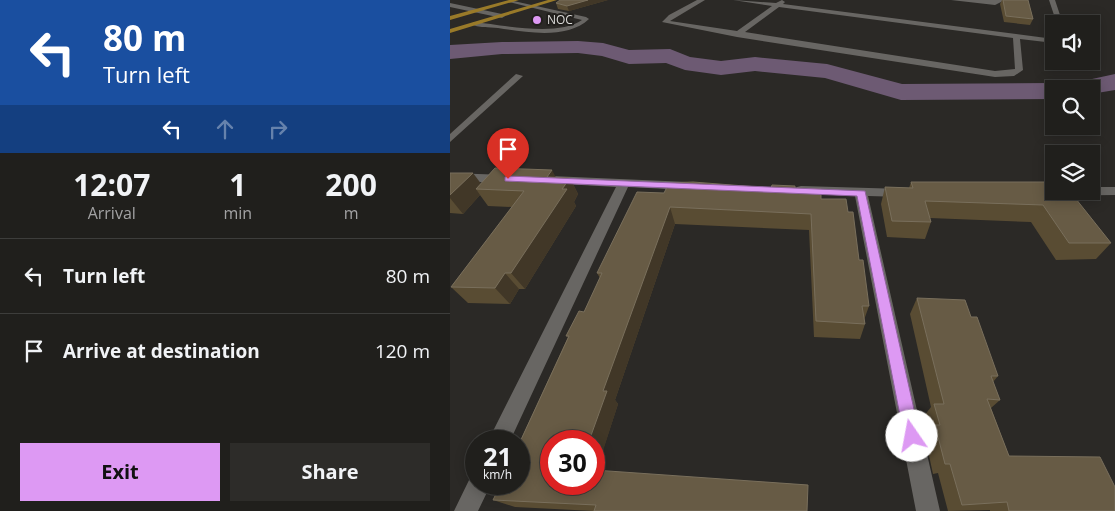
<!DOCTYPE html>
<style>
body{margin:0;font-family:"Open Sans",sans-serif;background:#2d2c29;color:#f1f3f6;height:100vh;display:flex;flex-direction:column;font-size:19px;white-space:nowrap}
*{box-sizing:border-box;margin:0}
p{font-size:16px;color:#a2a2a3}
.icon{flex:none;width:28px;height:28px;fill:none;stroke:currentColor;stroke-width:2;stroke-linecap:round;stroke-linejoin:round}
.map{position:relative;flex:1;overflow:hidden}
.details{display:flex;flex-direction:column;background:#201f1c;width:450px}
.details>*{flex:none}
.guide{background:#1a4fa0;color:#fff;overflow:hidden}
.tools{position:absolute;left:595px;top:15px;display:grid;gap:10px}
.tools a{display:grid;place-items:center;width:55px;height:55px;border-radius:0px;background:#201f1c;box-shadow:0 2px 12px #0003,0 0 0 1px #3d3d3b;font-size:25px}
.speed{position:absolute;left:15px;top:430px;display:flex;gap:10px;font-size:25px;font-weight:700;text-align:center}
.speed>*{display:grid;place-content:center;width:65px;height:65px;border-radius:50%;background:#201f1c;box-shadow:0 2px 12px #0003,0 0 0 1px #3d3d3b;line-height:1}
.speed small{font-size:12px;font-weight:400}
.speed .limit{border:8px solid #d22;background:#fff;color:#111}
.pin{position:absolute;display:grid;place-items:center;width:42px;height:42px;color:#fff;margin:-51px -21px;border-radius:50% 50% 50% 0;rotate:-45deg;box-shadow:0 0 5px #0007}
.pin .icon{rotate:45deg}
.me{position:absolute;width:55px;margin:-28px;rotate:348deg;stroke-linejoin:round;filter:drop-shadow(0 0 4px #0008)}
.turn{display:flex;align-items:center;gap:18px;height:105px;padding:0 20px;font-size:22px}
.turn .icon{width:65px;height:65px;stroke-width:2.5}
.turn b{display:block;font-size:35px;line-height:42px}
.lanes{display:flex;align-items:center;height:48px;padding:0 20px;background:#0003;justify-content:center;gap:25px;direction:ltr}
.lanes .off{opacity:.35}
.eta{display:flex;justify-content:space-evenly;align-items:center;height:85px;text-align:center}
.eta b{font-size:30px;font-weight:700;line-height:35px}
.button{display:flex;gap:10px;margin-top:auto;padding:10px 20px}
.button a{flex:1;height:58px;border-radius:0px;background:#dd99f3;color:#111;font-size:20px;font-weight:700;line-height:58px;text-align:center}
.button a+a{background:#2d2c29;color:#f1f3f6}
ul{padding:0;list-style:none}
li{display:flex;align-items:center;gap:15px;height:75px;padding:0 20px;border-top:1px solid #3d3d3b}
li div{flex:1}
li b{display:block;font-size:19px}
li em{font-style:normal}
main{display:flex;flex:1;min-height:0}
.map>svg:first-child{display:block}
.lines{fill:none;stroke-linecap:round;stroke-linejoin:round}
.river{fill:#6d5a73;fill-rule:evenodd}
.service{fill:#686663;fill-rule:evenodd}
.minor{fill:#686663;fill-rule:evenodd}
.primary{fill:#997a29;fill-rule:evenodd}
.wall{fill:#594c33}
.shaded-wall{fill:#413727}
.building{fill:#675b45;stroke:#796f5c}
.route{fill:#dd99f3;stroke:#90639e}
.poi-dot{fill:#dd99f3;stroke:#211f1c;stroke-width:2}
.labels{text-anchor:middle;stroke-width:4;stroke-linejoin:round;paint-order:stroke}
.far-poi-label{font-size:12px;fill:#dcdbd9;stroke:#211f1c;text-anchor:start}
</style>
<main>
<section class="details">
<div class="guide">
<div class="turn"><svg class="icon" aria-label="left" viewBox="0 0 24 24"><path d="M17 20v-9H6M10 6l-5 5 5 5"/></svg><div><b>80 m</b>Turn left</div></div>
<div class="lanes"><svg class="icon" aria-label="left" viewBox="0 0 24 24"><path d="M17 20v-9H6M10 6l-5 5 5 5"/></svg><svg class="icon off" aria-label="ahead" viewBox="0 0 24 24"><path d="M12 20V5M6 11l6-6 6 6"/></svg><svg class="icon off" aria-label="right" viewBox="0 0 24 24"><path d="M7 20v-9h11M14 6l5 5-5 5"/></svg></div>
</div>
<div class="eta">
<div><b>12:07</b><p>Arrival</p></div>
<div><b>1</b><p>min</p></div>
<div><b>200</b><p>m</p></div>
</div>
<ul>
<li><svg class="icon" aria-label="left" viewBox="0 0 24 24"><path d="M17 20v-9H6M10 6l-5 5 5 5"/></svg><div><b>Turn left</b></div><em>80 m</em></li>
<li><svg class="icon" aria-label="arrive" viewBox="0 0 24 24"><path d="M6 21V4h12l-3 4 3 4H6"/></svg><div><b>Arrive at destination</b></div><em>120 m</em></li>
</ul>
<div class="button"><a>Exit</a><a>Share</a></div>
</section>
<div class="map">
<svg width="665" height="511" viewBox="0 0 665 511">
<rect width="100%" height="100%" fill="#2b2926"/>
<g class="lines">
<!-- river -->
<path class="river" d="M128 41 153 43 179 50 220 49 240 57 271 61 305 57 377 64 452 84 604 83 613 85 615 89 619 84 665 74V90L641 94V89H604V99L451 100 375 78 305 71 271 75 235 70 216 63 179 64 152 56 128 53 52 54 0 59V45L52 42Z"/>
<!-- service -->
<path class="service" d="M59 0 136 17 139 19C117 40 75 32 48 28 39 27 28 28 21 24L24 22C53 25 108 37 132 20L59 2Z
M66 74 73 76 0 142V134Z"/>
<!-- minor -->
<path class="minor" d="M247 0H255L220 21 287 31 322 6 283 0 326 3 332 0 335 2 333 4 604 39V43L570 39 573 70 564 76 545 77 287 37 212 22 219 15ZM329 7 563 38 565 69 545 71 295 32Z
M501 0H555L545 5Z
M599 0H605L613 24H607Z
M0 3 52 14 55 16 52 18 0 7Z
M0 173 56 175 62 179 56 183 0 181Z
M101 176 238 182 244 186 238 190 178 187 60 441H38L166 187 97 183 95 180 97 177Z
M351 186 453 189 459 193 453 197 418 196 490 511H466L405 196 347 193 345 190 347 187Z
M641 187H665V195L584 196 578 192 584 188H604V191H641Z
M26 474V484H41L28 511H4L21 476Z"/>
<!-- primary -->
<path class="primary" d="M59 0H69L0 20V16Z
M98 0H107L0 33V29Z"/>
</g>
<!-- wall -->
<path class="wall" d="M158 0 119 11 108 9 106 3Z
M552 0H578L583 19 580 25 554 22 550 4Z
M0 173 31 184 106 177 120 178 128 194 124 202 126 206 75 289H69L60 304 18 303 1 287 62 207 38 206 30 195 13 214 0 213Z
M461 182 609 199 661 243 646 259 606 260 581 222 480 218 481 222 475 239 437 237 431 204 435 187 459 188Z
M321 188H345L371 199 398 212 419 306 414 320 415 324 410 339 364 337 359 230 225 224 165 400 168 404 146 471 358 485 144 511 65 507 43 500 118 337 116 336 134 312 150 278 147 273 214 193Z
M467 298 521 317 548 376 543 382 550 400 541 408 559 456 665 511H540V510L498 511 488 473 483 474 475 437 478 433 474 416 481 407 460 314Z"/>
<!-- shaded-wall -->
<path class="shaded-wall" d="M138 0H158L119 11 117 6Z
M102 170 111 187 97 177Z
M23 173 35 189H26L30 195 13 214 0 198V195Z
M120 178 128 194 124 202 126 206 75 289 61 273Z
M220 207 225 224 165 400 168 404 144 479V441H139L153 391Z
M55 273 69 289 60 304 45 288Z"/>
<!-- building -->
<path class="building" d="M110 0H138L117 6 106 3Z
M553 0H578L583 19 556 16Z
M45 168 102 170 97 177 120 178 112 189H117L61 273H55L45 288 1 287 74 191 26 189Z
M0 173H23L0 195Z
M243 182 321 188 322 185 345 186V188L371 189V199H396L398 212H403L409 260H413L419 306H412L415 324 366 321 361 214 220 207 153 391H157L139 441H101V484H144V470L358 485 357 511H144L146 505 43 500 51 484H69V444L119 336H116L129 311 134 312 152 273H147L187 192 214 193 219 183Z
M461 182H596L609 199H626L661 243H619L593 205 475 201 481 222 442 221 435 187 463 188Z
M467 298 515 300 521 317H527L548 376H541L550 400 537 399 559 456 650 457 665 487V511H559L557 502 512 505 500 464H495L485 425H490L484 404H494Z"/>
<!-- route -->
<path class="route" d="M58 176 415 191 470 436 468 442 462 444 457 442 454 436 407 196 55 181V177Z"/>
<!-- markers -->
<circle class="poi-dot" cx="87" cy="20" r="5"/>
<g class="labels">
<!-- far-poi labels -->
<g class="far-poi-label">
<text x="97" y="24">NOC</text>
</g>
</g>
</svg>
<div class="tools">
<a><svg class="icon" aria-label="sound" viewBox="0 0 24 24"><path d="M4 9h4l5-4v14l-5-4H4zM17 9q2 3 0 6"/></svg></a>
<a><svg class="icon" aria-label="search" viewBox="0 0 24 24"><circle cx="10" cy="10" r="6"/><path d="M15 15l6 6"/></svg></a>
<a><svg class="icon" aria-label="layers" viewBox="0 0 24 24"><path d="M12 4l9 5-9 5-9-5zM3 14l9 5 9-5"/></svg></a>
</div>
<div class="speed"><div>21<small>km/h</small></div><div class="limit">30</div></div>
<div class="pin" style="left:58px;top:179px;background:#d93025"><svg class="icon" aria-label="arrive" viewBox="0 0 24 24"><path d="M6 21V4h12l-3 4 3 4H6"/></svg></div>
<svg class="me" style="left:462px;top:436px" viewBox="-20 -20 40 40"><circle r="19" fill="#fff"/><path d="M0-13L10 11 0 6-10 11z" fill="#dd99f3"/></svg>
</div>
</main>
